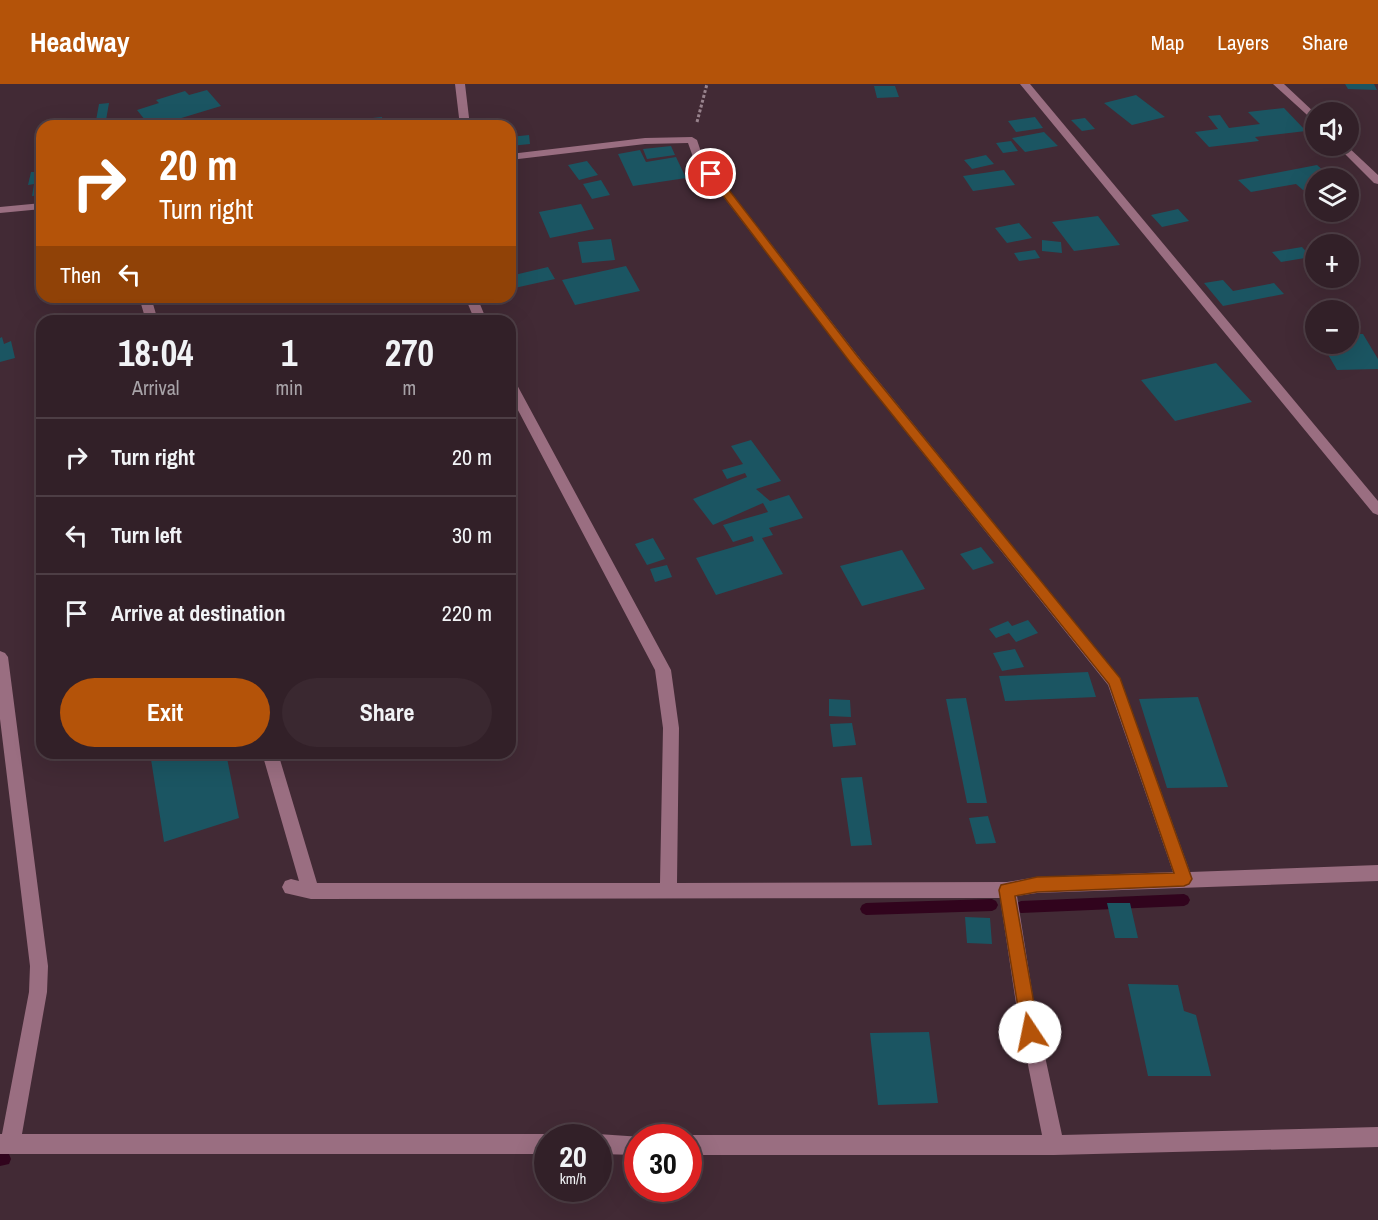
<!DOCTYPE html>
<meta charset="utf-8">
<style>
body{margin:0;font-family:"Archivo Narrow",sans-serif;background:#3a2830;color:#f1f3f6;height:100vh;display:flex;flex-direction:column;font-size:22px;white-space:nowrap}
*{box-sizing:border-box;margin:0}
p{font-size:20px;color:#a8a3a8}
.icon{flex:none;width:33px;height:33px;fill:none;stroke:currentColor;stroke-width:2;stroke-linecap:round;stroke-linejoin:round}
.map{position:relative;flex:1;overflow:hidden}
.details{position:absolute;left:36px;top:231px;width:480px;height:444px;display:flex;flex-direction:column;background:#322028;border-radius:18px;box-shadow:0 6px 24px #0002,0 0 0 2px #4d3e45}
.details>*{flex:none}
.banner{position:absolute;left:36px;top:36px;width:480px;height:183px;border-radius:18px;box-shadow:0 6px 24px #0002,0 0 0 2px #4d3e45;background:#b45309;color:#fff;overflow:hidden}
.controls{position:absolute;left:1305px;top:18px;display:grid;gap:12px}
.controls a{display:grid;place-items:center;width:54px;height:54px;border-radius:50%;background:#322028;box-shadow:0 6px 24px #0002,0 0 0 2px #4d3e45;font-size:30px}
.speed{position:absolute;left:534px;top:1040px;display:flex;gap:12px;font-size:30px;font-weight:700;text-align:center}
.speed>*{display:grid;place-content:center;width:78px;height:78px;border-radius:50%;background:#322028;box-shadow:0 6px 24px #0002,0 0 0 2px #4d3e45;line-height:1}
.speed small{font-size:15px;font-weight:400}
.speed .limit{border:9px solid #d22;background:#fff;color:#111}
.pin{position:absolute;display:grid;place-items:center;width:51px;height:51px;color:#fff;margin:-26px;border:3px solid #fff;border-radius:50%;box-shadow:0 2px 6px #0007}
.me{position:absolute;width:66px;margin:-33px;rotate:349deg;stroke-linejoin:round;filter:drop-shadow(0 0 4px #0008)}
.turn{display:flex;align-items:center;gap:21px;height:126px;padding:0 24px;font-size:27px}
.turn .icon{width:78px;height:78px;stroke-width:2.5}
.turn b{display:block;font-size:42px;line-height:51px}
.then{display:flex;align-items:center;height:57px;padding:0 24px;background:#0003;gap:12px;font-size:22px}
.eta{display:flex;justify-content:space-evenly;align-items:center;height:102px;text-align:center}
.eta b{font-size:36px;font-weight:700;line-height:42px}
.cta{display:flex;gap:12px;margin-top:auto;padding:12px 24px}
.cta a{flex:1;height:69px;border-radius:36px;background:#b45309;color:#fff;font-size:24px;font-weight:700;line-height:69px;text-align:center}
.cta a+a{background:#3a2830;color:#f1f3f6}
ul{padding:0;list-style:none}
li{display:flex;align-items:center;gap:18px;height:78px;padding:0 24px;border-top:2px solid #4d3e45}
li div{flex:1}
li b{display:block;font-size:22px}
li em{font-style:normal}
header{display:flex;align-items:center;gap:36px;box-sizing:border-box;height:84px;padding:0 30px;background:#b45309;color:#fff}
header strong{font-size:28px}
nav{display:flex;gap:33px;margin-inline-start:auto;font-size:21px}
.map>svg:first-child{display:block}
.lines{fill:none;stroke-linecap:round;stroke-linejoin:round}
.stream{fill:#31041d;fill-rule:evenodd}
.building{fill:#1b5562}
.path{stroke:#98838d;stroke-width:3;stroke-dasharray:3 2;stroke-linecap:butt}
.minor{fill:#9a6e81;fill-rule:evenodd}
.route{fill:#b45309;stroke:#753606;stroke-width:1.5}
</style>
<header>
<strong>Headway</strong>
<nav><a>Map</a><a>Layers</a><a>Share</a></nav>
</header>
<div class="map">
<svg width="1378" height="1136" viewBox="0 0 1378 1136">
<rect width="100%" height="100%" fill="#422a35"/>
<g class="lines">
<!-- stream -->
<path class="stream" d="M1184 810 1188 812 1190 816 1188 820 1184 822 1021 829 1017 827 1015 823 1017 819 1021 817Z
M992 815 996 817 998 821 996 825 992 827 866 831 862 829 860 825 862 821 866 819Z
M0 1068 9 1070 11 1075 9 1080 0 1082Z"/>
</g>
<!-- building -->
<path class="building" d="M1345 0H1374L1377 6 1348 5Z
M874 2H895L899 13 877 14Z
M207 6 221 22 155 42 148 35 145 36 137 26 159 19 156 16 185 7 189 11Z
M1136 11 1165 33 1132 41 1104 19Z
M109 19 105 42H95L99 20Z
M1284 24 1306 47 1255 53 1259 57 1209 63 1195 48 1218 45 1208 32 1220 31 1229 44 1260 40 1248 28Z
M382 33 383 42H344V37Z
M1035 33 1043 44 1016 48 1008 37Z
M1085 34 1095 45 1082 47 1071 36Z
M292 35 291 42H249L250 37Z
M1044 48 1058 62 1025 68 1012 54Z
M529 51 530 60 510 62V53Z
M1011 57 1018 67 1003 69 996 59Z
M671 62 675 71 647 75 643 65Z
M640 66 646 78 676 73 686 94 633 102 618 70Z
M986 71 994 80 972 85 964 76Z
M587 77 598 91 579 96 568 81Z
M38 78H42V111L32 112 34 100 28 101 31 88H36Z
M1317 81 1332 94H1316V104L1303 106 1296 100 1251 108 1238 96Z
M1004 86 1015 101 973 107 963 92Z
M601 96 610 111 592 115 583 100Z
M581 120 594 145 550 154 539 128Z
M1178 125 1189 137 1162 143 1151 131Z
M1098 132 1120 161 1074 167 1052 138Z
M1019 139 1032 154 1007 159 995 144Z
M611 155 615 176 582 179 578 158Z
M1042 156 1061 158 1062 169 1042 167Z
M1302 163 1311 173 1281 178 1272 168Z
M1035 166 1040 174 1019 177 1014 169Z
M626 182 640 207 575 221 562 196Z
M548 183 555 195 510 205V192Z
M1223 196 1233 207 1274 199 1284 210 1223 222 1204 199Z
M1348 250H1363L1378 275V285L1337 286 1322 260H1348Z
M2 253 4 260 11 257 15 274 0 278V254Z
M1216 279 1252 318 1175 337 1141 296Z
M751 356 781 397 756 405 770 417 789 411 803 434 769 444 773 451 762 454 783 490 716 511 696 474 754 457 752 452 733 458 723 441 768 428 763 419 713 441 693 415 747 393 745 389 727 395 722 386 743 380 731 362Z
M653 454 665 475 647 481 635 460Z
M981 463 994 479 973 486 960 470Z
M902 466 925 505 862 522 840 482Z
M667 481 672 493 655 498 650 485Z
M1028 536 1038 549 1016 558 1009 549 996 554 989 545 1008 537 1012 542Z
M1015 565 1024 583 1002 587 993 569Z
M1088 588 1096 613 1005 617 999 592Z
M1198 613 1228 703 1167 704 1139 615Z
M966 614 987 719H967L946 615Z
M829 615 850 616 851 633 829 632Z
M852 639 856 661 833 663 830 640Z
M150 669H226L239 734 164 758Z
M862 693 872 761 851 762 841 694Z
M988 732 996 759 976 760 969 734Z
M1107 819H1130L1138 854H1115Z
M965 833 990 834 992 860 967 859Z
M1128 900 1178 901 1184 927 1196 931 1211 992H1148Z
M929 948 938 1019 878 1021 870 949Z"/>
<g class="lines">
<!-- path -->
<path class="path" d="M697 38 707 0"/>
<!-- minor -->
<path class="minor" d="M455 0H465L470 42H460Z
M1020 0H1030L1378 417V431L1373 429Z
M1273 0H1284L1316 30V39Z
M692 53 697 56 702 71 858 272 1120 594 1190 788 1378 781V797L1037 809 1017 812 1035 926 1062 1051 1378 1043V1063L1054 1071H688V1053H684L688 1051H1042L1017 926 1000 814 311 815 285 809 282 803 285 797 291 795 299 797 262 669H278L317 799H660L663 644 655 586 510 311V295L516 299 671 586 679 644 677 799 1007 798 1037 793 1173 788 1108 601 850 278 693 73 688 59 645 60 510 76V70L645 54Z
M1337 62H1347L1378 91V100L1374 99Z
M42 119V125L0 129V123Z
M139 213H151L158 237H146Z
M465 213H477L487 237H475Z
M0 567 5 569 8 573 48 882 47 908 22 1050H548L555 1053H548V1070H0V1050H2L29 908 30 882 0 635Z
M598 1050 642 1053H638V1071L598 1070V1053H591Z"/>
</g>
<!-- route -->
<path class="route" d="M711 87 715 88 858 273 1120 594 1192 795 1189 800 1184 802 1037 808 1015 812 1039 948 1036 954 1030 957 1025 954 1022 948 999 806 1001 801 1037 793 1174 789 1109 600 850 278 708 92V88Z"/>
</svg>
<div class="controls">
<a><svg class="icon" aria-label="sound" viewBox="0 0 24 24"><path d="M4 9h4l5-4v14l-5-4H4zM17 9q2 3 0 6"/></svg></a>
<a><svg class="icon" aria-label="layers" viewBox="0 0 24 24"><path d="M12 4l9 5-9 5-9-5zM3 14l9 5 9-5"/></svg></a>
<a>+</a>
<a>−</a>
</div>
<div class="speed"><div>20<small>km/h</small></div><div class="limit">30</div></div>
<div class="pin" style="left:711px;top:90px;background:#d93025"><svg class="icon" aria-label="arrive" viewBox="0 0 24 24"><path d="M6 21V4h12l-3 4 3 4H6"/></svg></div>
<svg class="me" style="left:1030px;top:948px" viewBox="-20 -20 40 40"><circle r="19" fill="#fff"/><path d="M0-13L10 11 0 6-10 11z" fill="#b45309"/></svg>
<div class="banner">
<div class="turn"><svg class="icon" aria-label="right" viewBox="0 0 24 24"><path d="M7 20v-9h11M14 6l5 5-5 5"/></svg><div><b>20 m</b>Turn right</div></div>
<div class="then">Then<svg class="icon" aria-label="left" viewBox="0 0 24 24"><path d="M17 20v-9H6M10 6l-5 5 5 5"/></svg></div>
</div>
<section class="details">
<div class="eta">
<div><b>18:04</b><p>Arrival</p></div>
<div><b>1</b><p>min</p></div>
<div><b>270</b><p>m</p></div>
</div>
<ul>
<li><svg class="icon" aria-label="right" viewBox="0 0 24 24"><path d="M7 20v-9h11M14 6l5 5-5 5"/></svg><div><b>Turn right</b></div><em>20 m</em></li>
<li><svg class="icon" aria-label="left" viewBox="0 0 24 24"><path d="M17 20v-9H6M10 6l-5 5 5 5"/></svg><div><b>Turn left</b></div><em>30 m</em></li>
<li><svg class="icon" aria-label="arrive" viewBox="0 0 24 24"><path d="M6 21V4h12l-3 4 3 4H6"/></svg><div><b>Arrive at destination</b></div><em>220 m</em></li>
</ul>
<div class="cta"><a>Exit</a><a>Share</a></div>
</section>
</div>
